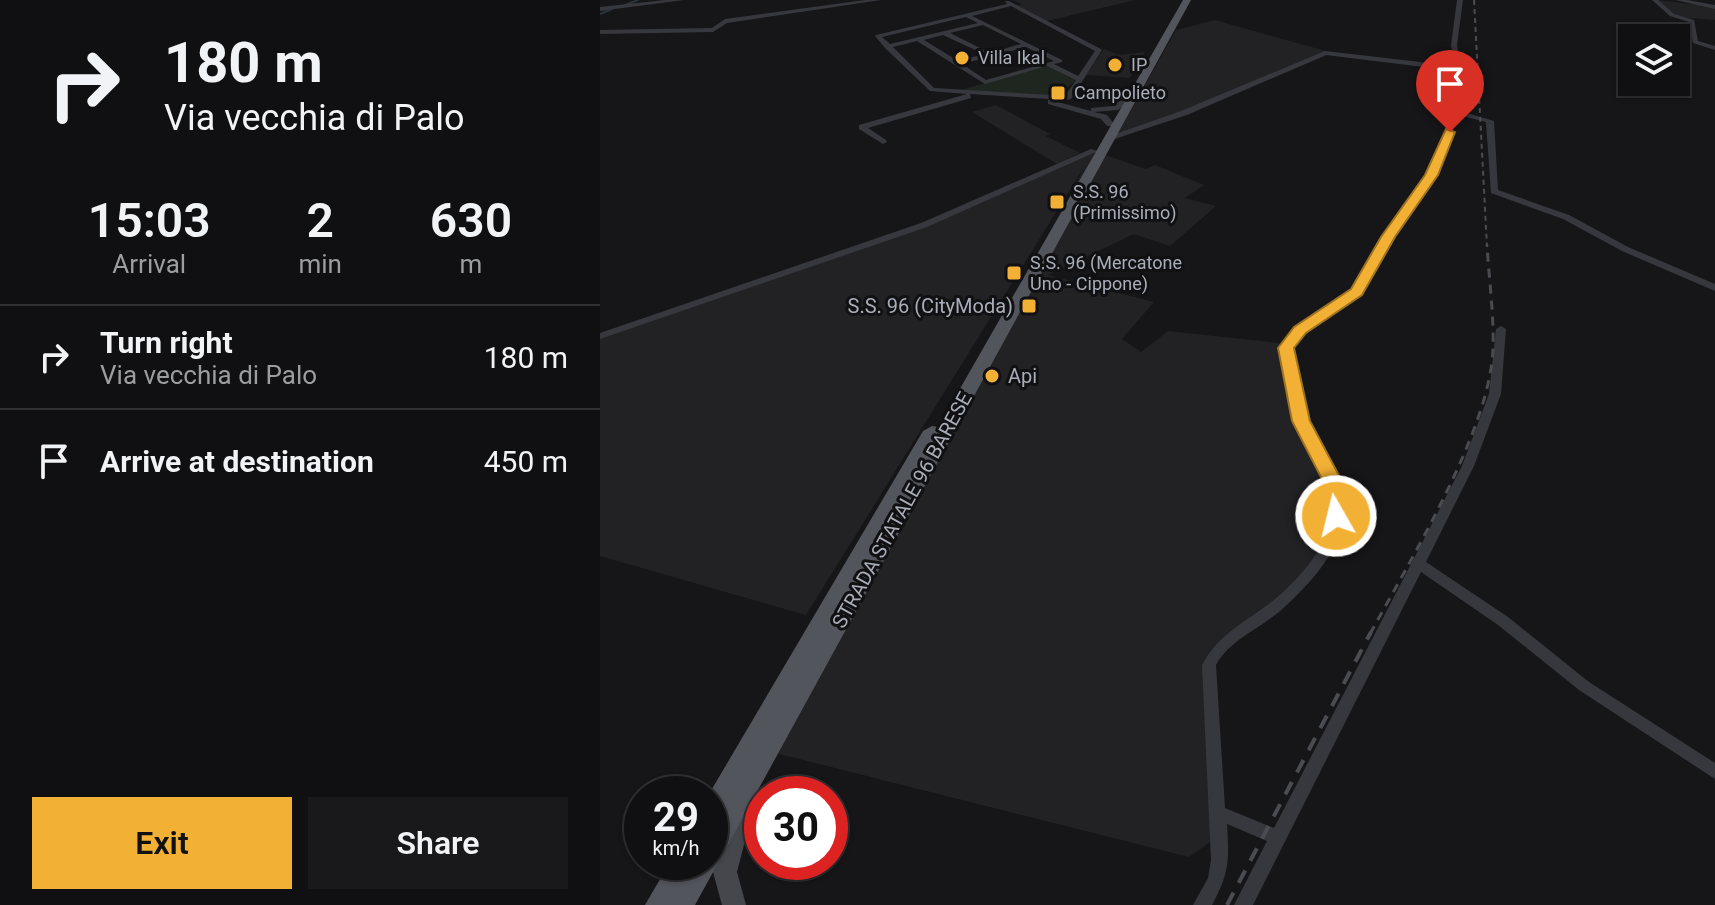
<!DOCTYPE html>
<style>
body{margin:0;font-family:Roboto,sans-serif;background:#19191b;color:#f1f3f6;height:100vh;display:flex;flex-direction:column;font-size:30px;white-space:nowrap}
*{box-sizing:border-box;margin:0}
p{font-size:26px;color:#9c9d9f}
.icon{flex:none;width:44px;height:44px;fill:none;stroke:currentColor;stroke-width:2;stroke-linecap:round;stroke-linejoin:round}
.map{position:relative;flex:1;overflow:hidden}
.panel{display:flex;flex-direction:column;background:#101012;width:600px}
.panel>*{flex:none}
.hud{background:#101012;color:#f1f3f6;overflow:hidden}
.buttons{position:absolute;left:1018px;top:24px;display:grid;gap:16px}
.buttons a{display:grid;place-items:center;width:72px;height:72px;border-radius:0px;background:#101012;box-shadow:0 2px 6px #0004,0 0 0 2px #303032;font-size:40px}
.speed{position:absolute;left:24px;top:776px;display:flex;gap:16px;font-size:40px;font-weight:700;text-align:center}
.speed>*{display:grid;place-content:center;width:104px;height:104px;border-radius:50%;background:#101012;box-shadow:0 2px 6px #0004,0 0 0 2px #303032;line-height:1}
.speed small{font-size:20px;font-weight:400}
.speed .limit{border:12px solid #d22;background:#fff;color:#111}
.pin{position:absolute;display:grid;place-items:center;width:68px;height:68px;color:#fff;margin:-82px -34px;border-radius:50% 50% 50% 0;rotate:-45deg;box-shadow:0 0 8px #0007}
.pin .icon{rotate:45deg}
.me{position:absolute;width:88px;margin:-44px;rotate:352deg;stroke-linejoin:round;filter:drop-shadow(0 0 6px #0008)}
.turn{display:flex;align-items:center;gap:28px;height:168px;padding:0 32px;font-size:36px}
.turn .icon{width:104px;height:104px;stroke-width:2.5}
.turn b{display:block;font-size:56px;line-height:68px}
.eta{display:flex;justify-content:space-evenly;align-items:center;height:136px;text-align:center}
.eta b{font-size:48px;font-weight:600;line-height:56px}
.button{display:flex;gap:16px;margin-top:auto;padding:16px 32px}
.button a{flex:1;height:92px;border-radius:0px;background:#f2b134;color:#111;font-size:32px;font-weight:600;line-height:92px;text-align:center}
.button a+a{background:#19191b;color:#f1f3f6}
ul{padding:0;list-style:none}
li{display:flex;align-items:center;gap:24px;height:104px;padding:0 32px;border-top:2px solid #303032}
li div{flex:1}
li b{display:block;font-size:30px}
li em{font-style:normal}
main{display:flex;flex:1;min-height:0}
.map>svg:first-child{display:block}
.built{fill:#222225}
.green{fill:#1e261f}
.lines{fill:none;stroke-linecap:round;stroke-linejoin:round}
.stream{stroke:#2c353c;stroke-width:2}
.street{fill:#37383d;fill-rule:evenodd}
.secondary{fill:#45474d;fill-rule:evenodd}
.primary{fill:#53555c;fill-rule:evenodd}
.rail-far2{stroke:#4a4c52;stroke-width:2;stroke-dasharray:5 4;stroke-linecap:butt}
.rail-far1{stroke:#4a4c52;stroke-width:3;stroke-dasharray:9 7;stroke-linecap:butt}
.rail{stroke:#4a4c52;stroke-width:4;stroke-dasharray:14 11;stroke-linecap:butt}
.route{fill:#f2b134;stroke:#9d7322;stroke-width:2}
.poi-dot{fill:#f2b134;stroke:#111113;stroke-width:3}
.labels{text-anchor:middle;stroke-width:6;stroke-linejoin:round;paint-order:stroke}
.far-poi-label{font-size:18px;fill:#a8adb8;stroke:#111113;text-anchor:start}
.poi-label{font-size:20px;fill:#a8adb8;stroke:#111113;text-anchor:end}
.street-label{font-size:20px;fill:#a8adb8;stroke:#111113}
</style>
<main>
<section class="panel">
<div class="hud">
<div class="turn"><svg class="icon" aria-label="right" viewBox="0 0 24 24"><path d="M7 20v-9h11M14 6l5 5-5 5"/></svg><div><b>180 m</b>Via vecchia di Palo</div></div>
</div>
<div class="eta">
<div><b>15:03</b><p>Arrival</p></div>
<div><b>2</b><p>min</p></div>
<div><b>630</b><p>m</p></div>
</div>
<ul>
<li><svg class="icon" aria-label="right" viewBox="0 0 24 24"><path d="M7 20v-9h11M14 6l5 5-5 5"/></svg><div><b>Turn right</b><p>Via vecchia di Palo</p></div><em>180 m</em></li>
<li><svg class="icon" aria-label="arrive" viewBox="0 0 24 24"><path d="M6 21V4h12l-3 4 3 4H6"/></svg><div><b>Arrive at destination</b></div><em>450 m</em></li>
</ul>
<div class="button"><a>Exit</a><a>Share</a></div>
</section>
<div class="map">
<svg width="1115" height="905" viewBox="0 0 1115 905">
<rect width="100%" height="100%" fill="#161618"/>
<!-- built -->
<path class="built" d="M412 0H535L447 21 415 7 422 4Z
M1057 0 1115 7V20L1076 17Z
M615 20 733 53 514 140 576 30Z
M504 49 519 55 545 52 530 78 486 75Z
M396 105 450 134 446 136 480 153 457 164 372 112Z
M494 151 546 169 555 165 604 185 585 198 616 206 570 246 534 234 448 275 554 302 522 339 541 352 568 331 680 343 723 463 736 516 721 561 615 651 619 836 589 857 167 751 250 619 486 164 206 615 0 556V337L324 225Z"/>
<!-- green -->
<path class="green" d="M448 65 477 78C456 109 394 92 361 90Z"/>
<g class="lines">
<!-- stream -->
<path class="stream" d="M25 5 38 0
M0 14 12 9"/>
<!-- street -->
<path class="street" d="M65 0H84L0 11V7Z
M265 0H281L127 23 113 32 0 34V30L112 28 125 19Z
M857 0H863L857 45 863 76 860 111 894 121 898 190 969 215 1028 247 1115 284V291L1022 251 963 219 891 193 886 122 859 115 836 175 792 237 760 294 704 332 691 348C695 372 698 397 707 420 714 439 727 455 736 474 757 520 731 561 699 593 690 602 681 611 671 618 652 632 628 643 616 665L625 808 674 828 862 466 889 394 896 329 901 326 906 329 901 394 874 466 826 562 908 617 989 682 1115 763V779L979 690 898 625 821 572 653 905H634L667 841 627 824C629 860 630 872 612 905H593L608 878 611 860 602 665C621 629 654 619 683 592 717 561 744 522 724 475 715 456 702 439 695 420 687 397 685 372 681 348L696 328 753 290 783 237 828 175 852 112 857 76 856 71 726 55 587 115 514 139 507 137 581 111 725 51 855 66 851 45Z
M1052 0H1058L1074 14 1094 20 1098 41 1115 46V50L1093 43 1089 22 1070 16Z
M1075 0H1087L1115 5V9Z
M405 1H409L501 49 502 50 471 99 458 102 491 111V108L513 106 519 101H525V105L518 110 494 112 507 115 514 124 513 126H507L501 119 448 104V100L465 96 476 80 447 66 385 84 317 41 293 47 334 88 450 95 454 97 450 99 370 94 371 98 268 128 286 140 287 142 283 144 259 129V125L367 94 330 91 285 48 275 36 276 35 407 4ZM411 6 495 51 478 76 454 64 462 62V60L372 16ZM366 17 378 23 290 44 282 37ZM383 25 421 44 390 53 350 33ZM343 35 384 54 358 61 324 40ZM426 47 454 61 386 80 362 64Z
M491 149 498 151 327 227 0 339V333L321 223Z"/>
<!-- secondary -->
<path class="secondary" d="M142 800 150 803 153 810 137 872 146 905H122L113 872 131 810 134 803Z"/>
<!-- primary -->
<path class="primary" d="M583 0H591L95 905H45L70 862H110L109 794 323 431 332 426 338 427Z"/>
<!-- rail-far2 -->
<path class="rail-far2" d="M874 0 887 247"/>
<!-- rail-far1 -->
<path class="rail-far1" d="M770 634C810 560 890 431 893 349 894 314 889 279 887 245"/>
<!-- rail -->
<path class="rail" d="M627 905 771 632"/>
</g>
<!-- route -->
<path class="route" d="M846 129 855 132 838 175 795 237 762 295 706 333 694 348 710 421 743 483 746 516 736 523 729 521 724 483 692 421 678 348 694 327 751 289 781 237 825 175Z"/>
<!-- markers -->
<g class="poi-dot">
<circle cx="362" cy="58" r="8"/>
<circle cx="515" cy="65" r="8"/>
<rect x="450" y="85" width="16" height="16" rx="4"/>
<rect x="449" y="194" width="16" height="16" rx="4"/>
<rect x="406" y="265" width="16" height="16" rx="4"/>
<rect x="421" y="298" width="16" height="16" rx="4"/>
<circle cx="392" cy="376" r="8"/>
</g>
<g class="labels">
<!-- far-poi labels -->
<g class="far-poi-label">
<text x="378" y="64">Villa Ikal</text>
<text x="531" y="71">IP</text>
<text x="474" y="99">Campolieto</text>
<text x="473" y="198">S.S. 96<tspan x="473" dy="21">(Primissimo)</tspan></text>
<text x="430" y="269">S.S. 96 (Mercatone<tspan x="430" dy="21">Uno - Cippone)</tspan></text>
</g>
<!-- poi labels -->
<g class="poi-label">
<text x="413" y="313">S.S. 96 (CityModa)</text>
<text x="408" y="383" text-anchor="start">Api</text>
</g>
<!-- street labels -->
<g class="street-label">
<text transform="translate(302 510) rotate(-61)" y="7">STRADA STATALE 96 BARESE</text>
</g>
</g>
</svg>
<div class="buttons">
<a><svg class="icon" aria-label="layers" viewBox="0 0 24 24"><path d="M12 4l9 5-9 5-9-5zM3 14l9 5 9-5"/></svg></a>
</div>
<div class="speed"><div>29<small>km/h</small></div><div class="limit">30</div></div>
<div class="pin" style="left:850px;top:132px;background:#d93025"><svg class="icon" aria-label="arrive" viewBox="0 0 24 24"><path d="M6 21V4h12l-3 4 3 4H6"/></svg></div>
<svg class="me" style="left:736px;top:516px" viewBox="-20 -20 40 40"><circle r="17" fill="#f2b134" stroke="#fff" stroke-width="3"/><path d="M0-11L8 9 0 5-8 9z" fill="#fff"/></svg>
</div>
</main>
